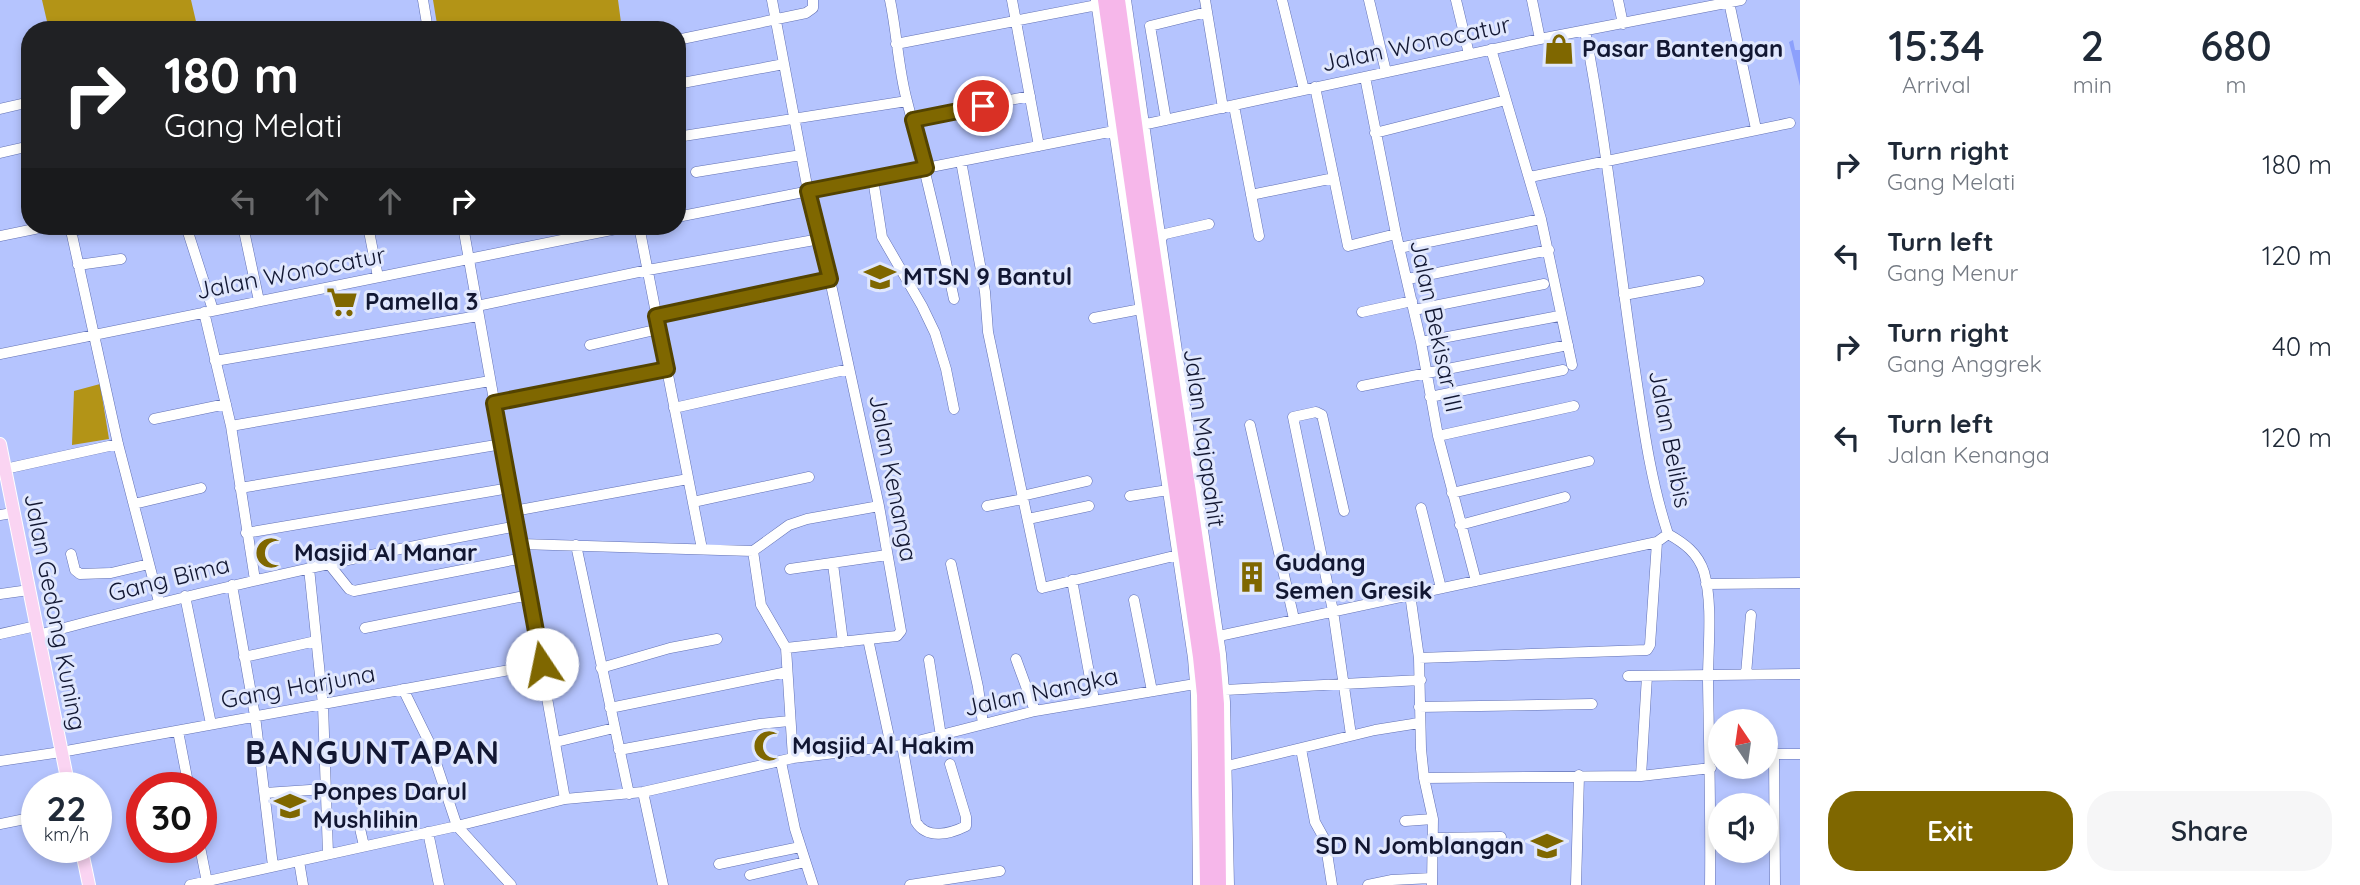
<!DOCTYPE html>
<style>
body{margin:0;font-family:Quicksand,sans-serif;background:#f6f6f7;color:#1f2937;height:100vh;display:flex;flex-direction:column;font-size:26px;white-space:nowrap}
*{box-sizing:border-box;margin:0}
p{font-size:23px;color:#747a83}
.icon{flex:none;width:38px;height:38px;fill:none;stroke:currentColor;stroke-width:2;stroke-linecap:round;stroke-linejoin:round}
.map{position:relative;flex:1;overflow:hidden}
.side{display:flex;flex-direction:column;background:#fff;width:560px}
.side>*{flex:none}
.hud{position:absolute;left:21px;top:21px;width:665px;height:214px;border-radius:28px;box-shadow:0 4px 10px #0003;background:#202124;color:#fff;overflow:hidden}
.needle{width:46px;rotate:347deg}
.tools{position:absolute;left:1708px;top:709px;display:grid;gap:14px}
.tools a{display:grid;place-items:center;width:70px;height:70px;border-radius:50%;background:#fff;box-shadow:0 4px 10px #0003;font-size:35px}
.speed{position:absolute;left:21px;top:772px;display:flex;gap:14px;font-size:35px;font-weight:700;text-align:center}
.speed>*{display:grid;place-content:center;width:91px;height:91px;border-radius:50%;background:#fff;box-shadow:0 4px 10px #0003;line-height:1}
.speed small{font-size:18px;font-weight:400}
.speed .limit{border:10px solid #d22;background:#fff;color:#111}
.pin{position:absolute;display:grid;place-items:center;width:60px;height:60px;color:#fff;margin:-30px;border:4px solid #fff;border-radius:50%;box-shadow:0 2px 7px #0007}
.me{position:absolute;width:77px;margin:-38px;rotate:349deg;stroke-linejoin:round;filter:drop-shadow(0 0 5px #0008)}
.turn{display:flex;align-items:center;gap:24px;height:147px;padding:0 28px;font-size:32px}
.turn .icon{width:91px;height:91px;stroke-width:2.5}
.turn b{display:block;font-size:49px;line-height:60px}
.lanes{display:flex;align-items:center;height:66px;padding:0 28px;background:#0003;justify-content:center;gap:35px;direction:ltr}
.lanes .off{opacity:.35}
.eta{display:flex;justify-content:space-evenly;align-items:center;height:119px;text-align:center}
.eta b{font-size:42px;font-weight:600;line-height:49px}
.action{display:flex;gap:14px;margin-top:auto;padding:14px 28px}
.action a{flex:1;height:80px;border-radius:28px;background:#7f6700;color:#fff;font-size:28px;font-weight:600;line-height:80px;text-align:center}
.action a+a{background:#f6f6f7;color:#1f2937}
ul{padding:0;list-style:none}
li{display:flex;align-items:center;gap:21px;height:91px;padding:0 28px}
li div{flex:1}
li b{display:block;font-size:26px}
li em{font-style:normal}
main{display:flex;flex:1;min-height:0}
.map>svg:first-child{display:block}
.green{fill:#b39417}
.water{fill:#8ca0fc}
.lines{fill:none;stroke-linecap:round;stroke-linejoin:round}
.minor-casing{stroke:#6271b4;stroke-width:11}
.major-casing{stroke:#fff;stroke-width:14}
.highway-casing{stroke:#fff;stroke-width:16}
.minor{stroke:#fff;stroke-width:10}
.major{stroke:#fad4f2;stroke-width:12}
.highway{stroke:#f6b7ea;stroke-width:14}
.route-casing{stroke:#534300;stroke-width:18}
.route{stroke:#7f6700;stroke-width:12}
.labels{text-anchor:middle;stroke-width:6;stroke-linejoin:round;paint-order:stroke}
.street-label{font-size:24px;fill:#121732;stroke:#e0e7fd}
.poi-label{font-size:24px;font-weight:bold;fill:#121732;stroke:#e0e7fd;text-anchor:start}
.district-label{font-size:32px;font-weight:bold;letter-spacing:2px;fill:#121732;stroke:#e0e7fd}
</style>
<main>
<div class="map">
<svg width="1800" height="885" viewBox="0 0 1800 885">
<rect width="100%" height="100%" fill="#b5c4fe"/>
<!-- green -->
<path class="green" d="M42 0H191L198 30H49Z
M433 0H618L622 30H438Z
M100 384 109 439 72 445 74 391Z"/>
<!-- water -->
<path class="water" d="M1793 40 1795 50H1800V86L1789 42Z"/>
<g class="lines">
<defs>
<path id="minor" d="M423 0 428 30
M772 0 808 191 830 280 879 506 901 631 897 636 868 639 891 746
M890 0C897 33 898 68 907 101 924 167 940 233 954 299
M1012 0 1039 146
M1096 0 1114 131 1193 658 1196 696 1198 885
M1126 0 1221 654 1225 702 1229 885
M1205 0 1223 108
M1282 0 1304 90
M1369 0 1386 72
M1456 0 1469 54
M1532 0 1540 39
M1618 0 1623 24
M1729 2 1756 129
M1585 31C1606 139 1617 248 1633 357 1642 416 1649 476 1668 534 1684 543 1698 553 1704 572 1713 604 1708 646 1708 680 1709 748 1711 817 1710 885
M677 40 806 13 813 8V0
M896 44 1097 5
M1491 49 1541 219 1572 365
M1365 77 1396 234 1421 342 1438 436 1476 581
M677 84 784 64
M1315 87 1348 246 1396 234
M1234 106 1259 236
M0 109 30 102
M913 120 1030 96
M1166 120 1150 26 1207 12
M1142 125 1540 39 1741 0
M1375 133 1506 100
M677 137 907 101
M0 153 30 146
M961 161 985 292 988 332 1042 588 1178 555
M696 172 801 155
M1530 177 1790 123
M873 179 882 237 922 306 935 333 946 369 954 409
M1251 195 1334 178
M677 217 1114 131
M70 226 118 444 159 602
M186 226 213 310
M243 226 259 301
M368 226 378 277
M463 226 565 799
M639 226 702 549
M71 231 97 226
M0 236 49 226
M1160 239 1165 234 1209 224
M1399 248 1541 219
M78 265 121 259
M1408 279 1549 250
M1624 295 1699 281
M477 306 648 270 820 239
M1414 310 1544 284
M204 312 231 426 255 580
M1362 312 1412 301
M656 316 830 280
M1094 318 1141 309
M1421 342 1559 316
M590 345 659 329
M0 354 631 226
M215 361 478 316
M1362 386 1568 345
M1430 397 1563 370
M494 403 667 368
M674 408 849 369
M154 419 226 404
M1250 425 1294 619
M231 426 490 381
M1438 436 1574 406
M5 469 118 444
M240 488 502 444
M1452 493 1589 461
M1022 496 1087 481
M1130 496 1168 490
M693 502 809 477
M134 504 201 488
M987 506 1023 499
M1421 508 1441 588
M514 511 688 479
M1344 511 1322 415 1316 412 1293 417 1333 611 1351 735
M0 515 12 513
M1028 519 1089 506
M1460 525 1565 497
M246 533 510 488
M520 544 753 551 789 525 807 519 879 506
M576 545 629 794
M753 551 761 605 786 648 793 758
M71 554 75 570 80 574 111 573 149 564
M329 564 349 589 354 591 523 558
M833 564 843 642
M951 564 978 687 983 724
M309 568 323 705 328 854
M790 569 887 555
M1072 580 1094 700
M1706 584 1800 583
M232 585 255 716 273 866
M0 594 29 590
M1410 594 1419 658 1421 749 1424 778 1433 819 1432 885
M185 596 211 724
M1134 600 1152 691
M365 628 529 595
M0 634 36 626
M38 635C196 592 356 556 517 526
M1219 636 1657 542 1668 534
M538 645 561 640
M786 648 868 639
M244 657 316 641
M1419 658 1647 650 1650 645 1657 542
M1016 659 1035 711
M929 660 941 736
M601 668 670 648 717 639
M1746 674 1751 615
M1628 676 1800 674
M403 689 429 742 457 826 511 885
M1225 690 1421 680
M1419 707 1592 704
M610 708 787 672
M178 731 189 788
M556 742 614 728
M902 745 916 822C927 840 950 834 966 826V817L950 764
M1301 749 1315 822 1325 840 1332 885
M619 750 760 724 789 721
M1766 754H1800
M1774 754 1775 885
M0 761 61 752 542 664
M781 762 795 829 813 885
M1227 766 1375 730 1419 723
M1641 776 1647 676
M1424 778 1641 776 1711 768
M643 792 663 885
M265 793 325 789
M1405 821 1433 819
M0 824 25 819
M359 824 364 846
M428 832 439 885
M1434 838 1501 837
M200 847 207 882
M299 861 303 885
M719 864 800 847
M750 875 805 862
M190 885 457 826 565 799 643 792 793 758 902 745 1035 711 1195 684
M910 885 1000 871
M1368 885 1392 880 1432 878
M1576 885 1579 775"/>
<path id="major" d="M0 444 69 788
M81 847 89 885"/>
<path id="highway" d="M1105 0 1200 657 1204 695 1207 885
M1118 0 1144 189 1213 655 1217 704 1219 885"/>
</defs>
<!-- minor casing -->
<use href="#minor" class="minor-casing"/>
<!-- major casing -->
<use href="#major" class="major-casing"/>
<!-- highway casing -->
<use href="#highway" class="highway-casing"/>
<!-- minor -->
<use href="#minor" class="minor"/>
<!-- major -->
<use href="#major" class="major"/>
<!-- highway -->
<use href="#highway" class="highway"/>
</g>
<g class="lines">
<defs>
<path id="route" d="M542 664 494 403 667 369 656 316 830 279 808 191 926 168 913 120 983 106"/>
</defs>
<!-- route casing -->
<use href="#route" class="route-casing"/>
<!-- route -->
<use href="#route" class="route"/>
</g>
<!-- icons -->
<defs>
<symbol id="shop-bare" viewBox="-9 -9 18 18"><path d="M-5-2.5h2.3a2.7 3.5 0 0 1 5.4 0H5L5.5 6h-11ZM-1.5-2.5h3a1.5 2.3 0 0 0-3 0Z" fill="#7f6700" stroke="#e0e7fd" stroke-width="2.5" paint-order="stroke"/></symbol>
<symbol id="school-bare" viewBox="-9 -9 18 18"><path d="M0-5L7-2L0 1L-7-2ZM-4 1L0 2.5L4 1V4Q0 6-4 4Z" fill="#7f6700" stroke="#e0e7fd" stroke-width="2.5" paint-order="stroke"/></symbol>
<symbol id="supermarket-bare" viewBox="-9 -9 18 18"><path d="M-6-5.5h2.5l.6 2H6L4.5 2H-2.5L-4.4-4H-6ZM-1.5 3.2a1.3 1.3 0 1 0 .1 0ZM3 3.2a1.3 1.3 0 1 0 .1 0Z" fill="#7f6700" stroke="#e0e7fd" stroke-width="2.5" paint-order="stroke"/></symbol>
<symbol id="mosque-bare" viewBox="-9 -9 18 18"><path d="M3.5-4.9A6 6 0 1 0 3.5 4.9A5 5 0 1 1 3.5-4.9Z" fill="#7f6700" stroke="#e0e7fd" stroke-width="2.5" paint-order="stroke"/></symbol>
<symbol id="building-bare" viewBox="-9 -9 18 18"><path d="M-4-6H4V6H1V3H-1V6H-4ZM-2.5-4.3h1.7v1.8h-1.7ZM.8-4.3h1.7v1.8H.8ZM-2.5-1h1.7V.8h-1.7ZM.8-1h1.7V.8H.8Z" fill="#7f6700" stroke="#e0e7fd" stroke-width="2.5" paint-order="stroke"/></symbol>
</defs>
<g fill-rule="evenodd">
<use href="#shop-bare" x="1537" y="27" width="44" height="44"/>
<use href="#school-bare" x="858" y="255" width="44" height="44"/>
<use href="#supermarket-bare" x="320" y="280" width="44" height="44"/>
<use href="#mosque-bare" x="249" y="531" width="44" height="44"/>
<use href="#building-bare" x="1230" y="555" width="44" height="44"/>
<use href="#mosque-bare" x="747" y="724" width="44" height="44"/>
<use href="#school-bare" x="268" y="784" width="44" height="44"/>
<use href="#school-bare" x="1525" y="824" width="44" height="44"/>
</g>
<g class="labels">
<!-- street labels -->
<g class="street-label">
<text transform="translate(1416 44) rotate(-12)" y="8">Jalan Wonocatur</text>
<text transform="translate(291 273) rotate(-11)" y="8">Jalan Wonocatur</text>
<text transform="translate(1436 326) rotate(78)" y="8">Jalan Bekisar III</text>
<text transform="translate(1204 438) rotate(82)" y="8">Jalan Majapahit</text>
<text transform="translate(1670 439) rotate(79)" y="8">Jalan Belibis</text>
<text transform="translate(893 478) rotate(79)" y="8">Jalan Kenanga</text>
<text transform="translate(169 579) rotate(-14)" y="8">Gang Bima</text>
<text transform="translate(55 612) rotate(79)" y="8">Jalan Gedong Kuning</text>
<text transform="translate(298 687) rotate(-10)" y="8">Gang Harjuna</text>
<text transform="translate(1041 692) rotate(-12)" y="8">Jalan Nangka</text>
</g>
<!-- poi labels -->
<g class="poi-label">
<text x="1582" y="57">Pasar Bantengan</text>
<text x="903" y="285">MTSN 9 Bantul</text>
<text x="365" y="310">Pamella 3</text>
<text x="294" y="561">Masjid Al Manar</text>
<text x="1275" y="571">Gudang<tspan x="1275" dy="28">Semen Gresik</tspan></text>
<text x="792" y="754">Masjid Al Hakim</text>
<text x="313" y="800">Ponpes Darul<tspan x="313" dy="28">Mushlihin</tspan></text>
<text x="1524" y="854" text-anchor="end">SD N Jomblangan</text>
</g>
<!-- district labels -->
<g class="district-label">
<text x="373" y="764">BANGUNTAPAN</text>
</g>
</g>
</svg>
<div class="tools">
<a><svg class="needle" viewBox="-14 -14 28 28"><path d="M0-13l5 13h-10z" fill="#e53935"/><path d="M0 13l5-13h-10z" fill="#747a83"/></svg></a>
<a><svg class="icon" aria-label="sound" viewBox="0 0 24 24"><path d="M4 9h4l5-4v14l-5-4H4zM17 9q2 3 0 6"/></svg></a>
</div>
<div class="speed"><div>22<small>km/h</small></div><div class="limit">30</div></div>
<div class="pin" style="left:983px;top:106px;background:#d93025"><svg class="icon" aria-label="arrive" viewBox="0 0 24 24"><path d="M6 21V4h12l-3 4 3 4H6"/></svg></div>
<svg class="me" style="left:542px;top:664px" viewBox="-20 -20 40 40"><circle r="19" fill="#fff"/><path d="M0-13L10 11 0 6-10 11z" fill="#7f6700"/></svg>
<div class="hud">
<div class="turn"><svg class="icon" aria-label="right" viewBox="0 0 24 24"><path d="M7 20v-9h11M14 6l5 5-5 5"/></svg><div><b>180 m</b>Gang Melati</div></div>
<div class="lanes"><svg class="icon off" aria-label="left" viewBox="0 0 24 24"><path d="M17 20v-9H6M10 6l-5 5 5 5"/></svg><svg class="icon off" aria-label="ahead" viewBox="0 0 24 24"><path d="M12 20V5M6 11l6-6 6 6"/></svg><svg class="icon off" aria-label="ahead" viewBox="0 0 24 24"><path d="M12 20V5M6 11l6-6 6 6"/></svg><svg class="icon" aria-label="right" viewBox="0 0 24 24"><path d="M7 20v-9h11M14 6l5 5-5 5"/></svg></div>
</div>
</div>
<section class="side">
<div class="eta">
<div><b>15:34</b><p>Arrival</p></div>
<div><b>2</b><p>min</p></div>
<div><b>680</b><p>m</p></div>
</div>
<ul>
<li><svg class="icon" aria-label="right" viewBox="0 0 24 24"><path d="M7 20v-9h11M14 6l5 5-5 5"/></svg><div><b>Turn right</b><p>Gang Melati</p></div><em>180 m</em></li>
<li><svg class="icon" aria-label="left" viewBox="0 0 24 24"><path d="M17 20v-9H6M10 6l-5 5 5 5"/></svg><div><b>Turn left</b><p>Gang Menur</p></div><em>120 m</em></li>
<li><svg class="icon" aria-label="right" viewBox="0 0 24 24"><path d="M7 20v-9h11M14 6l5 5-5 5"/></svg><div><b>Turn right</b><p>Gang Anggrek</p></div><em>40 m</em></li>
<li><svg class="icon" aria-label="left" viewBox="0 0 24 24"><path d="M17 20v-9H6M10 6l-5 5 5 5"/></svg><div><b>Turn left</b><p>Jalan Kenanga</p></div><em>120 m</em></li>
</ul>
<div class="action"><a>Exit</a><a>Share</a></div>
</section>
</main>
